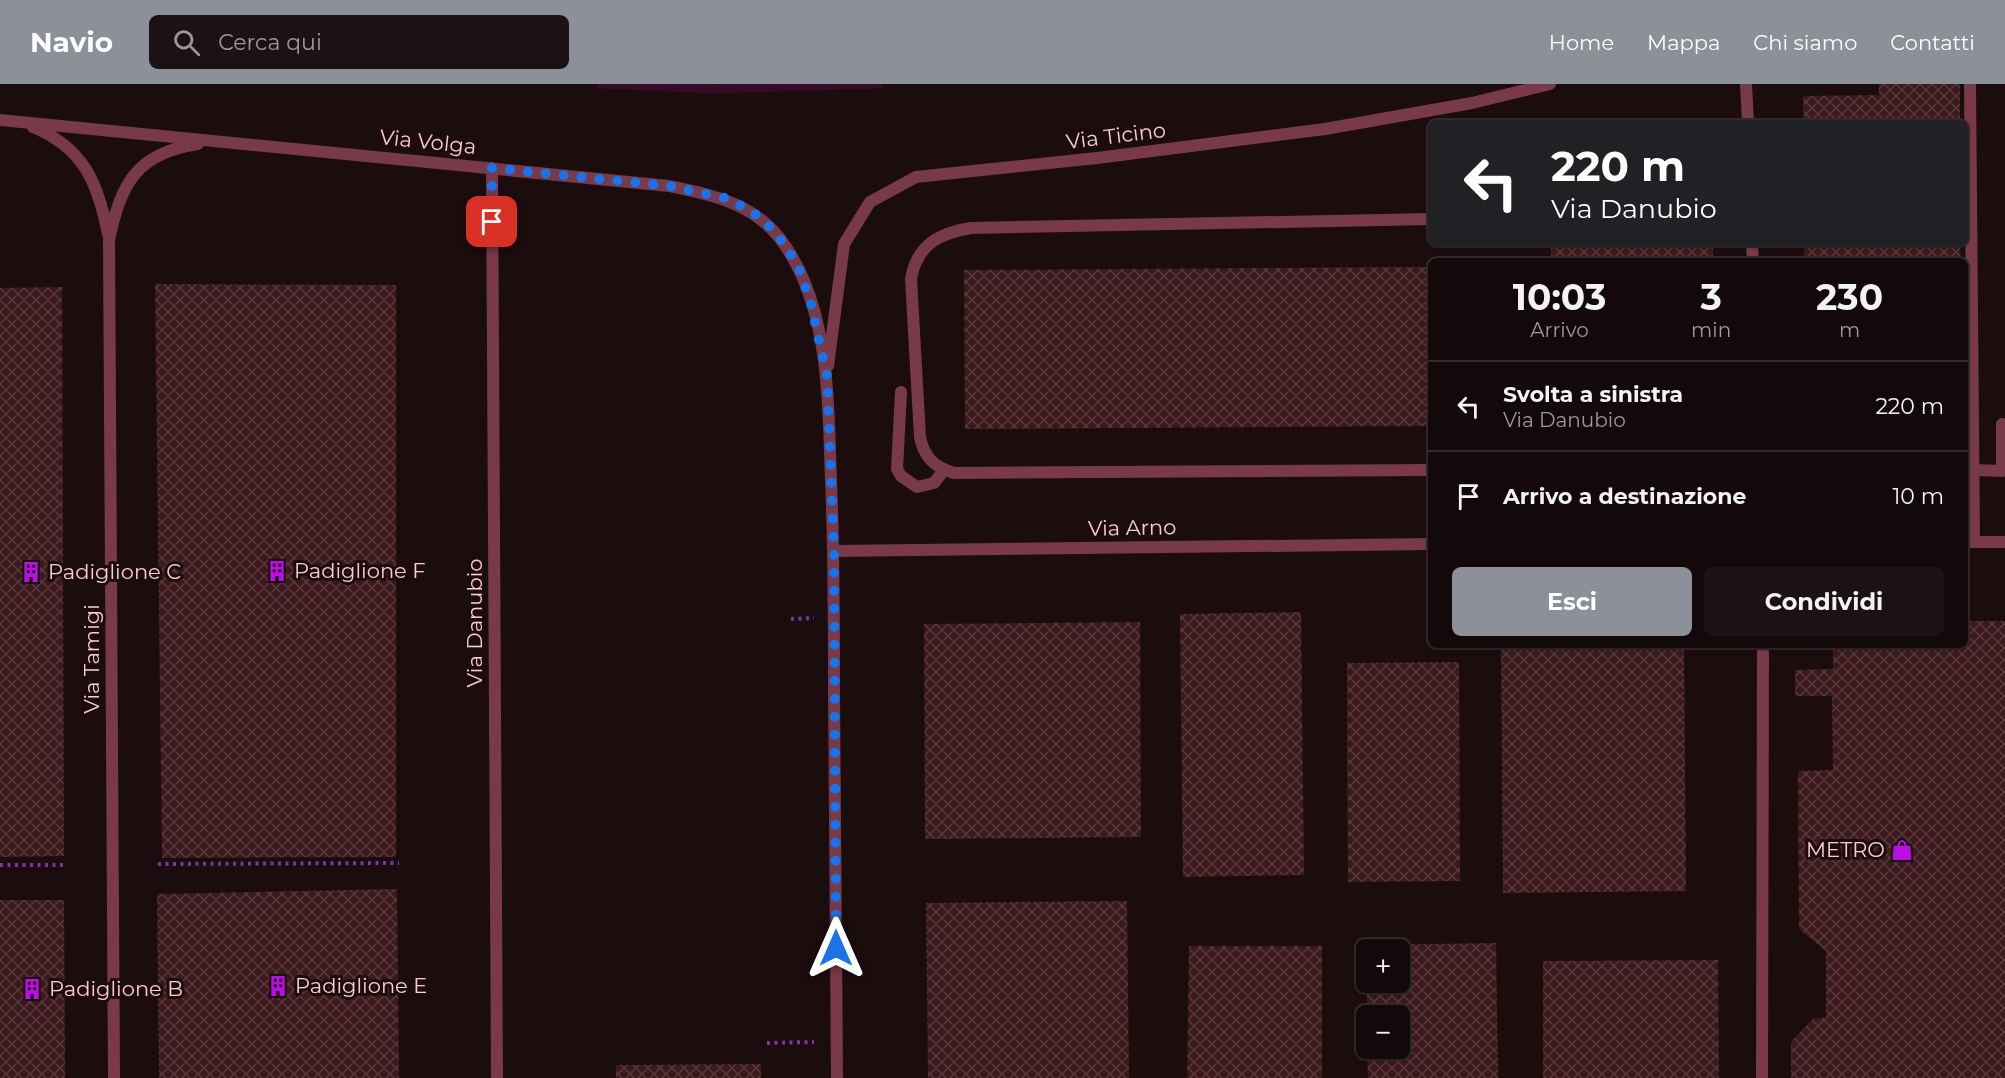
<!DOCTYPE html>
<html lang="it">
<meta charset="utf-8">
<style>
body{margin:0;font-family:Montserrat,sans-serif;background:#1d1213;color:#f1f3f6;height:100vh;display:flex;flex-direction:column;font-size:22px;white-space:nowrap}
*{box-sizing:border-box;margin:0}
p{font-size:20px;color:#9d9a9c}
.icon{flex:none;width:33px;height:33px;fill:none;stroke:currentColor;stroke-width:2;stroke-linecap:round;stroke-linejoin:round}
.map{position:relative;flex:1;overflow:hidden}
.side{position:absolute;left:1428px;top:174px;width:540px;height:390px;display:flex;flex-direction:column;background:#14090a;border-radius:9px;box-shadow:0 2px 4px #0004,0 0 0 2px #332a2b}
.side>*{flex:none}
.guide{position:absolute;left:1428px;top:36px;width:540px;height:126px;border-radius:9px;box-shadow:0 2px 4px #0004,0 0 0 2px #332a2b;background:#202124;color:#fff;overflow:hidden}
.fabs{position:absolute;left:1356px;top:855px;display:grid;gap:12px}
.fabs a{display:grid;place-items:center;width:54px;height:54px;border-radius:9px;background:#14090a;box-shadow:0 2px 4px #0004,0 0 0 2px #332a2b;font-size:30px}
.pin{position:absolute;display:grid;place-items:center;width:51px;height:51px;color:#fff;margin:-26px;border-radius:12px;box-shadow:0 3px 9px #0006}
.me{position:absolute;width:66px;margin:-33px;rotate:0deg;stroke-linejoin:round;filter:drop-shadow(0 0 4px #0008)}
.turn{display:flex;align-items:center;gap:21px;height:126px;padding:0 24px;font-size:27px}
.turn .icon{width:78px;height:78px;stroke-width:2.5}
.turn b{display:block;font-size:42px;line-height:51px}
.eta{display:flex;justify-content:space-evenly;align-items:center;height:102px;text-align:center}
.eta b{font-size:36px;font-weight:700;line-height:42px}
.cta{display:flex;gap:12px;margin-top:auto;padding:12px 24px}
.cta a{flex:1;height:69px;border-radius:9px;background:#8c9099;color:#fff;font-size:24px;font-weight:700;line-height:69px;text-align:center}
.cta a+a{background:#1d1213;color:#f1f3f6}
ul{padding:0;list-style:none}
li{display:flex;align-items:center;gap:18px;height:90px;padding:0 24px;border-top:2px solid #332a2b}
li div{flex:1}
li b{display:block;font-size:22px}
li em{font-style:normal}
header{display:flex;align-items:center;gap:36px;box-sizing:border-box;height:84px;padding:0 30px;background:#8c9099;color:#fff}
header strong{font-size:28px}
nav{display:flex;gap:33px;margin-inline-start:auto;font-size:21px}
.search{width:420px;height:54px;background:#1d1213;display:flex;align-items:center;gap:15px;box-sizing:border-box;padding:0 21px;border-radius:9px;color:#9d9a9c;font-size:22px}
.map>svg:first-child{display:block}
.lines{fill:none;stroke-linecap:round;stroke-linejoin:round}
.stream{stroke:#360b27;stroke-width:9}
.building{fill:url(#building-cross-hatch)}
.path{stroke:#7e34a6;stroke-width:4;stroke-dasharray:3 4.5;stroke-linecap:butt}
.lane{stroke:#783a49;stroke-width:12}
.street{stroke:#783a49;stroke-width:12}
.route{stroke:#1a73e8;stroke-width:10;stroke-dasharray:0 18}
.labels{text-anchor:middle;stroke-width:6;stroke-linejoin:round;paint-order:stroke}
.street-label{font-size:21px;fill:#fccad2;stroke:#1b0c0e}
.poi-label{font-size:21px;fill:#fccad2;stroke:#1b0c0e;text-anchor:start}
</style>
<header>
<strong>Navio</strong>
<div class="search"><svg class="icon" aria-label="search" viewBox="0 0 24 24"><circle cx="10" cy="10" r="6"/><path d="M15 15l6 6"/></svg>Cerca qui</div>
<nav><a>Home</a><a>Mappa</a><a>Chi siamo</a><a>Contatti</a></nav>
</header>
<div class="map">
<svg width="2005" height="994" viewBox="0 0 2005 994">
<defs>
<pattern id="building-cross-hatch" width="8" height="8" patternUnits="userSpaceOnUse" patternTransform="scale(1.5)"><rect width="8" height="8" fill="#3b191c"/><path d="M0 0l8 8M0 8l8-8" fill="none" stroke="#58393c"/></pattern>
</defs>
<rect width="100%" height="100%" fill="#1b0c0e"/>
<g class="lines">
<!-- stream -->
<path class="stream" d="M601 0 714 5 879 0"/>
</g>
<!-- building -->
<path class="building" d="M1879 0H1960V39H1804L1803 12 1879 11Z
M1551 159H1713V177H1551Z
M1804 159H1960L1961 177H1804Z
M1431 183V342L965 345 964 186Z
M155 200 396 201V773L162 774Z
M62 203 64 772 0 773V204Z
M1301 528 1304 791 1183 793 1180 530Z
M1965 537H2005V994H1791V958L1814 934H1826V867L1799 845 1798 687 1833 686 1832 612H1795V586L1833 585V561H1965Z
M1140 538 1141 753 925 755 924 540Z
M1501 561H1684L1686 807 1503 809Z
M1459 578 1460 797 1348 798 1347 579Z
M397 805 399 994H159L157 810Z
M0 816H64L65 994H0Z
M1127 817 1129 994H928L926 819Z
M1496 859 1498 994H1368L1367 964H1400V932H1367V898H1400V866H1367V861Z
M1189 862H1322V994H1187Z
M1718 876 1719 994H1543V877Z
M761 980V994H616V981Z"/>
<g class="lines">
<!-- path -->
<path class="path" d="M791 535 814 534
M158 780 399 779
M0 781H67
M767 959 814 958"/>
<!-- lane -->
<path class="lane" d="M1746 0 1748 39
M1970 0 1974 458
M1431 135 971 144C940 149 917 160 911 195L920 353C924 373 934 383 954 389L1431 386
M1752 159 1753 177
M901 308 897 385 901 392 917 403 934 399 944 386
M1974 386 2002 387V340
M1762 994 1763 561"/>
<!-- street -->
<path class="street" d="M0 36 669 102C716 112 758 120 786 163 830 228 828 321 831 396 834 466 834 536 834 607 835 736 836 865 837 994
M33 43C84 64 98 99 108 150
M492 84 497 994
M828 282 844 160 870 118 916 93 1097 74 1325 45 1472 19 1550 0
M1965 458H2005
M834 467 1431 460
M114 994 109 156C121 100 136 69 198 60"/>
</g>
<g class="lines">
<!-- route -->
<path class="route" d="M492 138V84L669 102 725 114 750 126 769 142 786 162 799 185 810 216 827 292 834 467 836 864"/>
</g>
<!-- icons -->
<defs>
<symbol id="building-bare" viewBox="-9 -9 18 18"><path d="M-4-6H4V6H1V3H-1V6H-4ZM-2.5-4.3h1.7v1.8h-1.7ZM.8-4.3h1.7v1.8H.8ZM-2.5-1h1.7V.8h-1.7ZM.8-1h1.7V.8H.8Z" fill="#bc0ee4" stroke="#1b0c0e" stroke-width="2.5" paint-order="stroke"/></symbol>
<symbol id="shop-bare" viewBox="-9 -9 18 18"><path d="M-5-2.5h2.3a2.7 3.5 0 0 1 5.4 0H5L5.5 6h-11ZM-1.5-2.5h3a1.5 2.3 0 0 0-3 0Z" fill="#bc0ee4" stroke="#1b0c0e" stroke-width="2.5" paint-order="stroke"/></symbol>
</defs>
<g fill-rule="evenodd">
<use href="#building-bare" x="262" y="472" width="30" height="30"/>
<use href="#building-bare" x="16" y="473" width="30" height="30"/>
<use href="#shop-bare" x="1887" y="751" width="30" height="30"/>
<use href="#building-bare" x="263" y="887" width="30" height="30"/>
<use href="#building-bare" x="17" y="890" width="30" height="30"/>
</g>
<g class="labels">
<!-- street labels -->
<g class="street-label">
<text transform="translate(1116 52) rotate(-7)" y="7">Via Ticino</text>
<text transform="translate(428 58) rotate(6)" y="7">Via Volga</text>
<text transform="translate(1132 444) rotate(-1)" y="7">Via Arno</text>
<text transform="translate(475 539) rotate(-90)" y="7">Via Danubio</text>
<text transform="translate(92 575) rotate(-90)" y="7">Via Tamigi</text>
</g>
<!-- poi labels -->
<g class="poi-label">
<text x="294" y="494">Padiglione F</text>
<text x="48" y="495">Padiglione C</text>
<text x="1885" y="773" text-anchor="end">METRO</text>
<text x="295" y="909">Padiglione E</text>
<text x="49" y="912">Padiglione B</text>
</g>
</g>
</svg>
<div class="fabs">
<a>+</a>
<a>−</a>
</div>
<div class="pin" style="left:492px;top:138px;background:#d93025"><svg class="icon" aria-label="arrive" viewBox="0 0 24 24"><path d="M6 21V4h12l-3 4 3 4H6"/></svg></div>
<svg class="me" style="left:836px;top:864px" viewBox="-20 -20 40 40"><path d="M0-17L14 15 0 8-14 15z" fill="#1a73e8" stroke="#fff" stroke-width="4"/></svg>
<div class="guide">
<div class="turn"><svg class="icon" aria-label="left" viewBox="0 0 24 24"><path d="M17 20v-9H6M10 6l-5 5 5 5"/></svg><div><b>220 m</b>Via Danubio</div></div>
</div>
<section class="side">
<div class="eta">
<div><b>10:03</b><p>Arrivo</p></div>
<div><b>3</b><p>min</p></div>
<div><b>230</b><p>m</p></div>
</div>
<ul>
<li><svg class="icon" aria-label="left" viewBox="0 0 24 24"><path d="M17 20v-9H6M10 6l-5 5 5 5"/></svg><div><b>Svolta a sinistra</b><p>Via Danubio</p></div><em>220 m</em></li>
<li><svg class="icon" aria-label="arrive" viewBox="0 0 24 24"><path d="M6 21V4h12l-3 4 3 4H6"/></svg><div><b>Arrivo a destinazione</b></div><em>10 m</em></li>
</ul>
<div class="cta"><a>Esci</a><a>Condividi</a></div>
</section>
</div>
